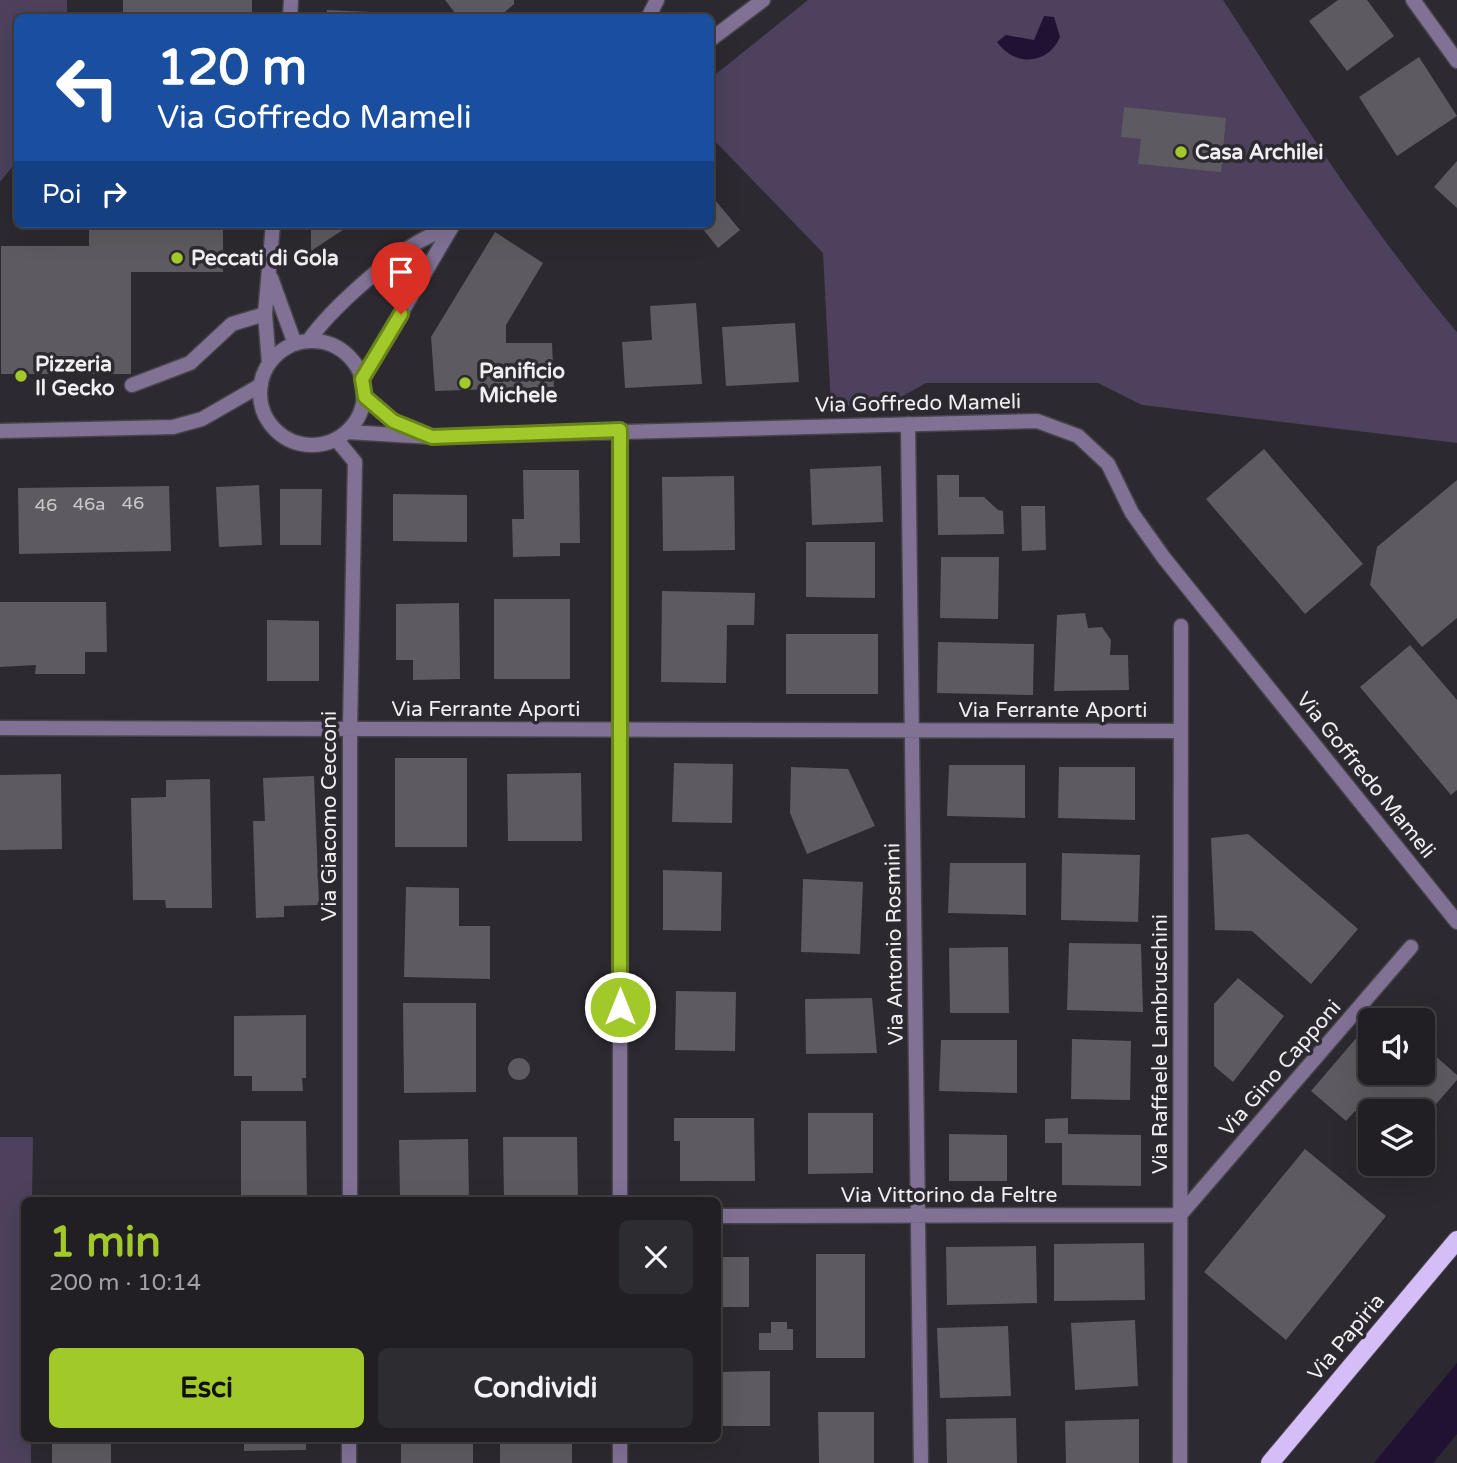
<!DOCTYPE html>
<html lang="it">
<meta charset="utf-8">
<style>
body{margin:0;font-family:"Varela Round",sans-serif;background:#2d2c31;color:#f1f3f6;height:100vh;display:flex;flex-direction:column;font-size:26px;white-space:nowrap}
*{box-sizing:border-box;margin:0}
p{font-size:23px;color:#a2a2a6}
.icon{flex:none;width:38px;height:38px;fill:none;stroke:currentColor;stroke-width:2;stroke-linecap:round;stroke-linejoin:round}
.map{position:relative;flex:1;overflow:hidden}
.panel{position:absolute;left:21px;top:1197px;width:700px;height:245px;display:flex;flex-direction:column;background:#211f24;border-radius:10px;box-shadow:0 7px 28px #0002,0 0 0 2px #3e3d41}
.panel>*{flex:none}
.top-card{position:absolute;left:14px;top:14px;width:700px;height:214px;border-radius:10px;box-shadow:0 7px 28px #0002,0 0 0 2px #3e3d41;background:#1a4fa0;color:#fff;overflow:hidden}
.tools{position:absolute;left:1358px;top:1008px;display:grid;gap:14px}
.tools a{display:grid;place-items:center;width:77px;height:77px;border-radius:10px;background:#211f24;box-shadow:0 7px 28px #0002,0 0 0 2px #3e3d41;font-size:35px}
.pin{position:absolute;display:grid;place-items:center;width:60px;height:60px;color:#fff;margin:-72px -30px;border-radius:50% 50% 50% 0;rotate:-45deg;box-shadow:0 0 7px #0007}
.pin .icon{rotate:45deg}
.me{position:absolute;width:77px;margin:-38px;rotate:0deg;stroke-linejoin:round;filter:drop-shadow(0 0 5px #0008)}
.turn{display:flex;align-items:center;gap:24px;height:147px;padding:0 28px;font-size:32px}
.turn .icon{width:91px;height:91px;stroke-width:2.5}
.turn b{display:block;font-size:49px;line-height:60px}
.then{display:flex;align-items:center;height:66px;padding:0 28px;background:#0003;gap:14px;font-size:26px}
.round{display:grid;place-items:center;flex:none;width:74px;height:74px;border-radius:10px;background:#2d2c31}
.headline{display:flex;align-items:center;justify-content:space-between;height:119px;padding:0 28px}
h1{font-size:42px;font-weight:700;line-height:52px;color:#a1c92a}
.button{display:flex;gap:14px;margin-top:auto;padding:14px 28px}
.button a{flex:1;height:80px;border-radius:10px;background:#a1c92a;color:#111;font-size:28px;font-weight:700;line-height:80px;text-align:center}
.button a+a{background:#2d2c31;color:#f1f3f6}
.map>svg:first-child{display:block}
.green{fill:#4d415d}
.water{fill:#211132}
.building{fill:#5d5a61}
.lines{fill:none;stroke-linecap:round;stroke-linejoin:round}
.lane-casing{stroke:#47454b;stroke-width:17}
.street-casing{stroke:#47454b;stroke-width:17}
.primary-casing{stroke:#47454b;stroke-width:20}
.lane{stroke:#817295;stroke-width:14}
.street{stroke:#817295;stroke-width:14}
.primary{stroke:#d5bdf7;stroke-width:18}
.route-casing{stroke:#69831b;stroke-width:18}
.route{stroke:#a1c92a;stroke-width:12}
.poi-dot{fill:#a1c92a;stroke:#2c2930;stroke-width:2.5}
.labels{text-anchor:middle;stroke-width:7;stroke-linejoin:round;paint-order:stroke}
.number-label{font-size:18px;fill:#cbc9ce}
.poi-label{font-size:21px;font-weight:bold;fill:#f0eef2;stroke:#2c2930;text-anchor:start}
.street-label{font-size:21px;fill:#f0eef2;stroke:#2c2930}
</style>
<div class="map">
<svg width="1457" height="1463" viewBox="0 0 1457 1463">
<rect width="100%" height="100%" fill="#2c2930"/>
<!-- green -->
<path class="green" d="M0 0H67V17L18 18 17 161 0 182Z
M808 0H1223C1297 113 1369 229 1457 332V443L1142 405 1098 383H926L885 406H831L823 253 711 137V78Z
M0 1137H33L32 1200H24V1438L31 1439V1463H0Z"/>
<!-- water -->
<path class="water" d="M1044 16 1054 17 1060 37C1048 65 1015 67 997 42L1006 35 1034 40Z
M1457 1363V1434L1433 1463H1374Z"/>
<!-- building -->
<path class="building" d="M123 0H252V18H123Z
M445 0H514V4L498 18H459Z
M1338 0H1367L1394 36 1347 71 1309 21Z
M327 10 414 14V18H327Z
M1419 57 1457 116 1397 156 1359 97Z
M1124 107 1226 118 1221 172 1138 164 1141 139 1121 137Z
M1457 161V208L1434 187Z
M710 194 740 230 718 248 699 224H710Z
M89 224H223V272H131V374H1V246H89Z
M311 224H352L311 251Z
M495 232 543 263 506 325V343H552L554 387 435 391 431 337Z
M696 303 702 384 625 388 622 342 652 340 650 306Z
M795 323 799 382 726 386 722 327Z
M1264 449 1363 564 1305 614 1206 499Z
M881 466 883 522 812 525 810 469Z
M523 470H579L580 543H560V556L513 557 512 519H524Z
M937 475H959V497H984L998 510 1003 511 1004 534 938 535Z
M734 476 735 550 663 551 662 477Z
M1457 480V618L1422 647 1370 585 1377 547Z
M259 485 262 545 219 547 216 487Z
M169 486 171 551 19 554 18 488Z
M280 489H322L321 545H280Z
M393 494 467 495V542L393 541Z
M1021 506H1045L1046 550 1022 551Z
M806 542H875V598L806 597Z
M941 557H999L998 619 940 618Z
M662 591 755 593 754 625H727L726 683 661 682Z
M494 599H570V679H494Z
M0 602H106L107 652H85V674H35L36 665 0 667Z
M459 603 460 679 413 680V660H396V604Z
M1085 613 1088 628 1102 627 1111 640 1110 655H1128L1129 690 1054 691 1057 615Z
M267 620 319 621V681H267Z
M786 634H878V694H786Z
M938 642 1034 644 1033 695 937 693Z
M1410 645 1457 700V790L1451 795 1360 687Z
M395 758H467V847H395Z
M674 763 733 764 732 823 672 822Z
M949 765H1025V818L947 816Z
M791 767 848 769 875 826 807 854 790 813Z
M1059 767H1135V820L1058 818Z
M581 773 582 841H508L507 774Z
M61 774 62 849 0 850V775Z
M314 776 319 905 284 906V917L256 918 253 821H265L263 778Z
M210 779 212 908H166L165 900H133L131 798 166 797V780Z
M1248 834 1358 929 1311 984 1252 931 1215 930 1211 838Z
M1062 853 1140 855 1138 922 1061 920Z
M950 863H1026V915L948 913Z
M663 870 722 872 721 931 663 930Z
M803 879 863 882 860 954 801 952Z
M406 887 459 888V926H490V979L404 977Z
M1069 943 1141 944 1143 1012 1067 1010Z
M1008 947 1009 1013H950L949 948Z
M1238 978 1284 1016 1233 1082 1214 1066V1004Z
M676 991 736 992 735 1051 675 1050Z
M872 998 877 1053 806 1054 805 999Z
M403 1003H476V1092L404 1093Z
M1381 1009 1394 1020H1372Z
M306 1015V1078H302L303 1091H252V1076H234V1016Z
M1370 1022V1073H1423V1045L1457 1075V1080L1423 1119V1111H1370V1124L1355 1111 1346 1121 1311 1091Z
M1072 1039 1131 1041 1130 1100 1071 1099Z
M941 1040H1017V1093L939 1091Z
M508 1069a11 11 0 1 1 22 0a11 11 0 1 1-22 0Z
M808 1113H873V1173L808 1174Z
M674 1118H754L755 1181H680V1141H674Z
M1068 1118V1134L1141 1135V1186L1062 1185V1143H1045V1119Z
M241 1121H306L307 1200H241Z
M949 1134 1007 1135V1181H949Z
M503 1137H577L578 1200H504Z
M468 1139 469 1200H400L399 1140Z
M1305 1149 1386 1216 1286 1340 1204 1272Z
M1144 1243 1145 1300 1054 1301V1244Z
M1036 1246 1037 1303 947 1305 946 1247Z
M816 1254H865V1358H816Z
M718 1257H749V1307H718Z
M1135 1320 1138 1386 1075 1390 1071 1323Z
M771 1322H787V1329H793V1350H759V1333H771Z
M1008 1326 1011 1396 940 1398 937 1328Z
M770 1371V1426H718V1372Z
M818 1412H874V1463H819Z
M1016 1418 1017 1463H947L946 1419Z
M1139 1419V1463H1066L1065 1421Z
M52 1438H136V1441H111V1463H52Z
M244 1438H306V1450L244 1451Z
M401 1438H473V1463H401Z
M500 1438H572V1463H500Z"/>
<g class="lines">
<defs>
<path id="lane" d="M132 385 190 363 232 324 265 314"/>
<path id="street" d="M1413 0 1457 61
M290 18 291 0
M648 18 657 0
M710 40 763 0
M271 278 295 344
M309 340C331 309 386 260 420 241 431 235 443 230 454 224
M260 393a52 52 0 1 1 104 0a52 52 0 1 1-104 0Z
M269 363 265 314 273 224
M362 379 453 225
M365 397 393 421 421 432
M908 424 921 1463
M0 431 173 427 202 419 261 385
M620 431V1200
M347 432 432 437 1037 421 1078 436 1108 464 1132 513 1164 558 1457 922
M336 439 355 462 350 729V1200
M0 728 1181 731
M718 1216 1180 1215 1411 947
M620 1438V1463
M349 1463V1438
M1180 1463 1181 626"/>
<path id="primary" d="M1270 1463 1457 1240"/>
</defs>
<!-- lane casing -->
<use href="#lane" class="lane-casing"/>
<!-- street casing -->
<use href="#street" class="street-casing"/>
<!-- primary casing -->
<use href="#primary" class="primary-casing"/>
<!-- lane -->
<use href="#lane" class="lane"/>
<!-- street -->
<use href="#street" class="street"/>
<!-- primary -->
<use href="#primary" class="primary"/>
</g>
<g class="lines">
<defs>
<path id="route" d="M401 314 362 379 365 397 393 421 432 437 620 430V1007"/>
</defs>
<!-- route casing -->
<use href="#route" class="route-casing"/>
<!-- route -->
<use href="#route" class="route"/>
</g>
<!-- markers -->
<g class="poi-dot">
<circle cx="1181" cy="152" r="7"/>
<circle cx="177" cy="258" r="7"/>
<circle cx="21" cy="376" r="7"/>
<circle cx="465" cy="383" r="7"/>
</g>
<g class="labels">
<!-- number labels -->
<g class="number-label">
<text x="133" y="509">46</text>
<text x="89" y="510">46a</text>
<text x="46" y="511">46</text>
</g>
<!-- poi labels -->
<g class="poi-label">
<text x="1195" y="159">Casa Archilei</text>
<text x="191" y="265">Peccati di Gola</text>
<text x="35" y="371">Pizzeria<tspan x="35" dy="24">Il Gecko</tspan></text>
<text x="479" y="378">Panificio<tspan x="479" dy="24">Michele</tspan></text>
</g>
<!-- street labels -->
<g class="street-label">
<text transform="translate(918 403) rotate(-1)" y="7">Via Goffredo Mameli</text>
<text x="486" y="716">Via Ferrante Aporti</text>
<text x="1053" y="717">Via Ferrante Aporti</text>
<text transform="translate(1366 775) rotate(51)" y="7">Via Goffredo Mameli</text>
<text transform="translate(329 816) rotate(-90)" y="7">Via Giacomo Cecconi</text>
<text transform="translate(894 944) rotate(-91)" y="7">Via Antonio Rosmini</text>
<text transform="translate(1160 1044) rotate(-90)" y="7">Via Raffaele Lambruschini</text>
<text transform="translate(1280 1068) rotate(-49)" y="7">Via Gino Capponi</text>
<text x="949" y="1202">Via Vittorino da Feltre</text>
<text transform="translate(1346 1337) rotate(-50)" y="7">Via Papiria</text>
</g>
</g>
</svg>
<div class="tools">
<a><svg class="icon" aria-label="sound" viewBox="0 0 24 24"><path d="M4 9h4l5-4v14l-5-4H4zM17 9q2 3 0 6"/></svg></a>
<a><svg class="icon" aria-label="layers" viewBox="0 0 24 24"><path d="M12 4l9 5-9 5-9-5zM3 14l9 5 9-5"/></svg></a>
</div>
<div class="pin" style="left:401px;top:314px;background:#d93025"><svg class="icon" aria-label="arrive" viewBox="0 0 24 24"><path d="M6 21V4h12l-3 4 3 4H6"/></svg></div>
<svg class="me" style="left:620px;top:1007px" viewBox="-20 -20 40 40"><circle r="17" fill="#a1c92a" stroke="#fff" stroke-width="3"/><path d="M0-11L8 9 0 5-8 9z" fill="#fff"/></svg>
<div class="top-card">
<div class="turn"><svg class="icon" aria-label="left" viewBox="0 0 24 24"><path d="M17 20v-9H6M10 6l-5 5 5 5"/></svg><div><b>120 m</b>Via Goffredo Mameli</div></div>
<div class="then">Poi<svg class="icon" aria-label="right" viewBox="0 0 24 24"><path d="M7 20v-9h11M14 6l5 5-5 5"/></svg></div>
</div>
<section class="panel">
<div class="headline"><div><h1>1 min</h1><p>200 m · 10:14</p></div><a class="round"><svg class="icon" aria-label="close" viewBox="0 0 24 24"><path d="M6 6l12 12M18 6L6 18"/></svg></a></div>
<div class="button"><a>Esci</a><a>Condividi</a></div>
</section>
</div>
